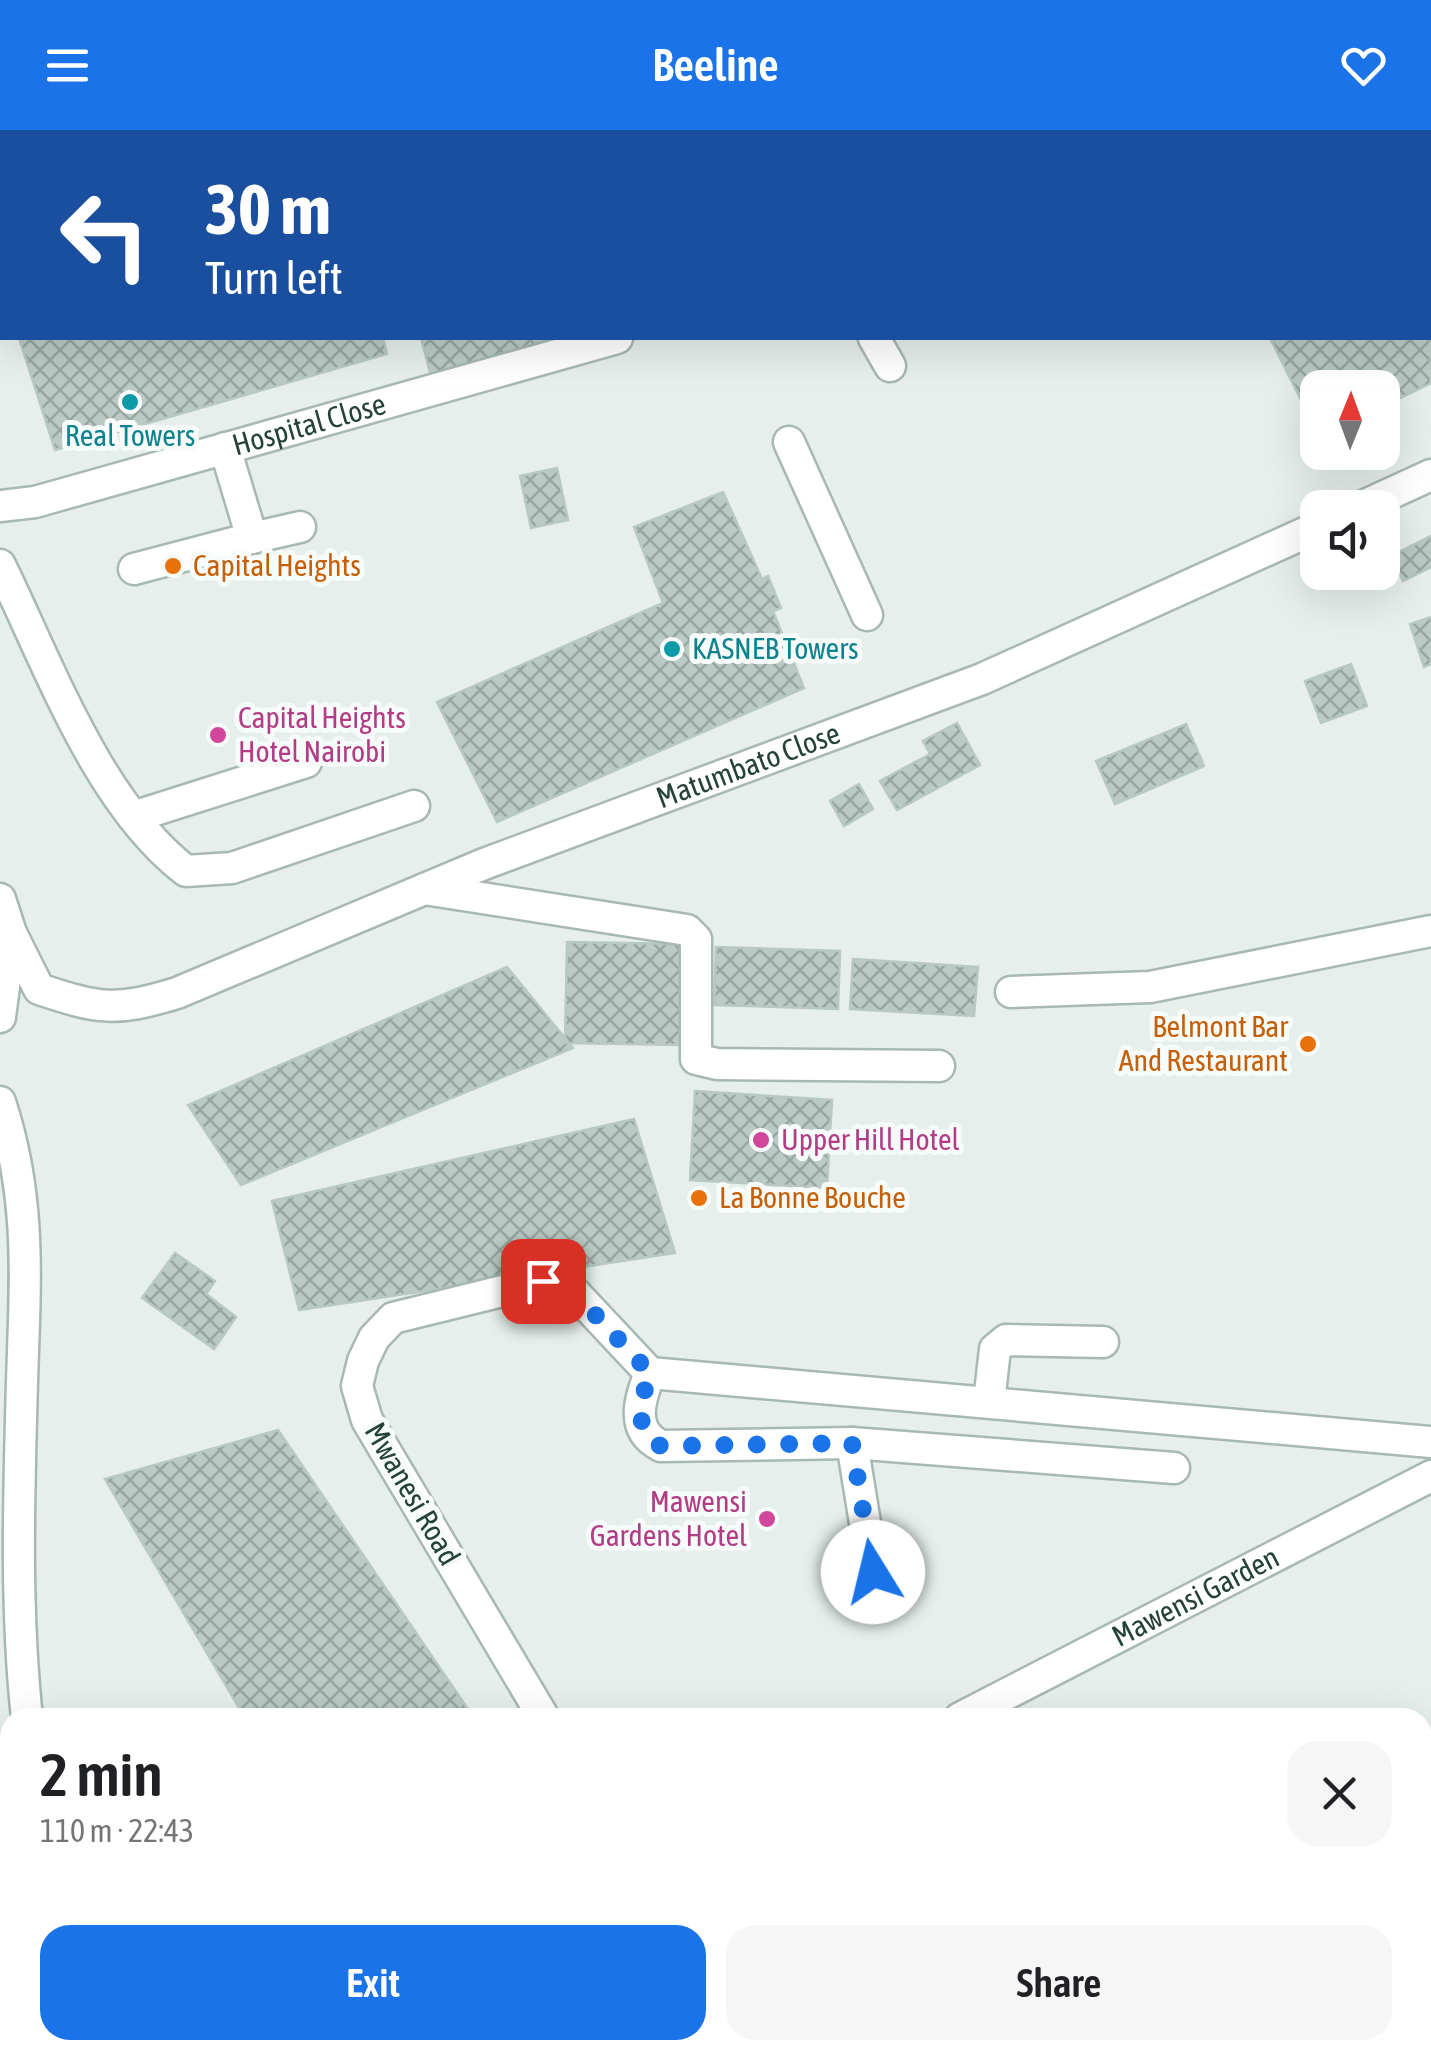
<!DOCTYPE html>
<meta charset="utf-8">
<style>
body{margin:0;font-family:"Asap Condensed",sans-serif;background:#f6f6f6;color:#202124;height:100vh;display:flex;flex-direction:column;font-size:38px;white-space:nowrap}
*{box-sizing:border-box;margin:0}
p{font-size:32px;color:#757577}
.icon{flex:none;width:55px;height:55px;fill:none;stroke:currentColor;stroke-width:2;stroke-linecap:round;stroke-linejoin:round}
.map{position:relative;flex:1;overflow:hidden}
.sheet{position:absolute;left:0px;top:1578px;width:1432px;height:352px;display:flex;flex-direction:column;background:#fff;border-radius:30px 30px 0 0;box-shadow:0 10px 40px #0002}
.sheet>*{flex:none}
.banner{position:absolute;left:0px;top:0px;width:1432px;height:210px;box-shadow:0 10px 40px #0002;background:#1a4fa0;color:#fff;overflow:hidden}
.needle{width:65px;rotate:1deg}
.controls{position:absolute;left:1300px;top:240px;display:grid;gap:20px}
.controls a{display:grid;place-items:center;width:100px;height:100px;border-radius:20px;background:#fff;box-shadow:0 10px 40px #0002;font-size:50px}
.pin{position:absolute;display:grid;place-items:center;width:85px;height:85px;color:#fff;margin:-42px;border-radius:20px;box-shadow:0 5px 15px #0006}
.me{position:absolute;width:110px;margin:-55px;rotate:351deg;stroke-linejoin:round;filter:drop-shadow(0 0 8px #0008)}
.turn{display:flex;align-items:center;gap:35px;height:210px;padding:0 40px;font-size:45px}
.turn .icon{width:130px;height:130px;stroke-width:2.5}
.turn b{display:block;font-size:70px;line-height:85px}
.round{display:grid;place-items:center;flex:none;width:105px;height:105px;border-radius:30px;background:#f6f6f6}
.head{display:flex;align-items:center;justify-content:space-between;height:170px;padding:0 40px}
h1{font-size:60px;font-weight:600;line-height:75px}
.button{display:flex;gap:20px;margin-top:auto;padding:20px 40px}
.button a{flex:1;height:115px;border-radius:30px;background:#1a73e8;color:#fff;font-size:40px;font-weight:600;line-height:115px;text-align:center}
.button a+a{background:#f6f6f6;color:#202124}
header{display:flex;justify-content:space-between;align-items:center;height:130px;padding:0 40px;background:#1a73e8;color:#fff;font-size:45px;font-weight:600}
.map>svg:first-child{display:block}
.building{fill:url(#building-cross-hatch);stroke:#b8c9c2;stroke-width:2.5}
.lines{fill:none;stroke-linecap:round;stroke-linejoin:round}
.minor-casing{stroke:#a8b8b2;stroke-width:35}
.minor{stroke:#fff;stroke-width:30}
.rail{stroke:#5f7d75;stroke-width:8;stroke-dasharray:20 10;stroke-linecap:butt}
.route{stroke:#1a73e8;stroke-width:18;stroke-dasharray:0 32.4}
.culture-dot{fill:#0f9aa8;stroke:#f7fbf9;stroke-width:4}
.food-dot{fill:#e8710a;stroke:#f7fbf9;stroke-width:4}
.hotel-dot{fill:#d1479c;stroke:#f7fbf9;stroke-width:4}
.labels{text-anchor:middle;stroke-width:10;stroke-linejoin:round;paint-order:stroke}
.street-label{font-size:30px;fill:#24423a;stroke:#f7fbf9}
.culture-label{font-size:30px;fill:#0d838f;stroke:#f7fbf9}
.food-label{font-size:30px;fill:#c56008;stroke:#f7fbf9;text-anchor:start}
.hotel-label{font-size:30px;fill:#b23c85;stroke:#f7fbf9;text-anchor:start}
</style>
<header><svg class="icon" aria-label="menu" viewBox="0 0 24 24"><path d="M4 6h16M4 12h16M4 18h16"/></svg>Beeline<svg class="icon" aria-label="heart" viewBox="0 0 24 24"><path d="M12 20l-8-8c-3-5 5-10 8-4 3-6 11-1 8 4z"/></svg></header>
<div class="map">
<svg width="1431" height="1929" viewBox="0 0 1431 1929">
<defs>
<pattern id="building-cross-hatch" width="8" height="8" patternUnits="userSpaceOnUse" patternTransform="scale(2.5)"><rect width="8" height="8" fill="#bbcac4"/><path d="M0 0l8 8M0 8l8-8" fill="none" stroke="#98a6a0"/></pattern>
</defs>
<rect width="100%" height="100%" fill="#e6efeb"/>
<!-- building -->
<path class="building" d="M367 0H570L571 2H368Z
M1430 142 1431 253 1382 277V258H1318V304L1270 208H1430Z
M19 208H383L387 224 55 320Z
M421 208H581L431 246Z
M557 338 568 390 531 398 520 346Z
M723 362 762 449 768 446 781 478 773 481 804 558 497 692 437 572 663 473 634 397Z
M1431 406V437L1403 451 1391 426Z
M1431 487V534L1424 537 1410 494Z
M1351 534 1367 576 1321 593 1305 551Z
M957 593 980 635 897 680 880 651 930 624 923 611Z
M1186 594 1204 636 1115 674 1096 631Z
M859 654 873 679 844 696 830 671Z
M567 812 685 814 683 915 565 913Z
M716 817 840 821 838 879 714 875Z
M853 829 978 837 974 886 850 879Z
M507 837 573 918 241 1055 188 975Z
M695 961 832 970 827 1058 690 1050Z
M634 989 675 1123 299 1180 272 1071Z
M175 1123 215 1151 206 1164 236 1187 214 1219 142 1168Z
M278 1300 474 1588H245L105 1349Z
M573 1920H651L639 1929H577Z
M796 1920H903L909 1929H781Z"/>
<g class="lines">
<defs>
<g id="minor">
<path d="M588 0 589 2"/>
<path d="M185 2 193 0"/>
<path d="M1397 2 1402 0"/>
<path d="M0 62 2 61"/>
<path d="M874 208 890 236"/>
<path d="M789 312 867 485"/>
<path d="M225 318 252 408 300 397"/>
<path id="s1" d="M0 376 35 372 617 208"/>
<path d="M1359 378 1431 345"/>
<path d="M0 435C49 535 97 672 186 741L232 738 414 676"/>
<path d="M134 439 252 408"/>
<path d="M133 687 306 632"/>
<path d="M424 759 687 800 696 809V929L717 934 939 936"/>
<path id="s2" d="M0 769 11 803 39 859C99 879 115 882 177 863L484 734 982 549 1318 397"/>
<path d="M1011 862 1150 857 1431 801"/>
<path d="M0 887 11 803"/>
<path d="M0 972C32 1069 25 1152 22 1252 19 1363 15 1477 27 1588"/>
<path d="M650 1243 1431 1312"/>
<path d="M650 1243C640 1269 629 1300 661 1316L852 1313 1174 1338"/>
<path d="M989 1272 995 1219 1006 1210 1103 1212"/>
<path d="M852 1313 873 1442"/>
<path d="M544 1588 367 1290 357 1256 363 1231 374 1208 393 1188 543 1151 574 1162 650 1243"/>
<path id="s3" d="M960 1588 1431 1346"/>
<path d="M44 1920V1929"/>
<path d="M726 1925 736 1920"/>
<path d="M411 1929 418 1920"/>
</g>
</defs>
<!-- minor casing -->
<use href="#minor" class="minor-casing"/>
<!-- minor -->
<use href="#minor" class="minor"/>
<!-- rail -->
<path class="rail" d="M1418 1929 1431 1922"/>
</g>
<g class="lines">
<!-- route -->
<path class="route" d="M543 1151 574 1162 650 1243 638 1282 650 1311 661 1316 852 1313 873 1442"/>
</g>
<!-- markers -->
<g class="culture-dot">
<circle cx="130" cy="272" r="10"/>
<circle cx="672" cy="519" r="10"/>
</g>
<g class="food-dot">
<circle cx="173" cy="436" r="10"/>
<circle cx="1308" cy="914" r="10"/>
<circle cx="699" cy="1068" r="10"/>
</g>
<g class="hotel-dot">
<circle cx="218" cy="605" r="10"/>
<circle cx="761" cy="1010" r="10"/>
<circle cx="767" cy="1389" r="10"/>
</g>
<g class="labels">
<!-- street labels -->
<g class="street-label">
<text dy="10" stroke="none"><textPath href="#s1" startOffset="320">Hospital Close</textPath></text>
<text dy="10" stroke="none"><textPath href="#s2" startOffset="855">Matumbato Close</textPath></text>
<text transform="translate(412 1364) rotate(60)" y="10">Mwanesi Road</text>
<text dy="10" stroke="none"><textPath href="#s3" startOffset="265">Mawensi Garden</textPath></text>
</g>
<!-- culture labels -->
<g class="culture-label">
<text x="130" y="316">Real Towers</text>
<text x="692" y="529" text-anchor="start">KASNEB Towers</text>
</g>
<!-- food labels -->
<g class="food-label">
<text x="193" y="446">Capital Heights</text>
<text x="1288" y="907" text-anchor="end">Belmont Bar<tspan x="1288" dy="34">And Restaurant</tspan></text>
<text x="719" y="1078">La Bonne Bouche</text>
</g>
<!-- hotel labels -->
<g class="hotel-label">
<text x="238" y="598">Capital Heights<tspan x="238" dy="34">Hotel Nairobi</tspan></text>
<text x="781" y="1020">Upper Hill Hotel</text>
<text x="747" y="1382" text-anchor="end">Mawensi<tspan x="747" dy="34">Gardens Hotel</tspan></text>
</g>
</g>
</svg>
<div class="controls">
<a><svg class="needle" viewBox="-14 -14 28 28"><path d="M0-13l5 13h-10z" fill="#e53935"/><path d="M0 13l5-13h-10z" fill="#757577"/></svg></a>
<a><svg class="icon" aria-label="sound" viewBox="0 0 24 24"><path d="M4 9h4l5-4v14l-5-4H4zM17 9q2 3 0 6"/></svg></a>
</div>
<div class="pin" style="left:543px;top:1151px;background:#d93025"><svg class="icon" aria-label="arrive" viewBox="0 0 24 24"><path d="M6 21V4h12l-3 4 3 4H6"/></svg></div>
<svg class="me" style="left:873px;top:1442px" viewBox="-20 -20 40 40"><circle r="19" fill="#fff"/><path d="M0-13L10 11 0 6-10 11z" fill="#1a73e8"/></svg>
<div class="banner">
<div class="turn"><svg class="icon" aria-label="left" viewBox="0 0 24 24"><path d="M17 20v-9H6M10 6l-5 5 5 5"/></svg><div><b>30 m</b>Turn left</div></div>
</div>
<section class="sheet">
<div class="head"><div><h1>2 min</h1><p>110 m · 22:43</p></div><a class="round"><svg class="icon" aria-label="close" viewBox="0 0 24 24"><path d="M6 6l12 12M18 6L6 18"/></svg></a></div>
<div class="button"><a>Exit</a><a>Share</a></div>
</section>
</div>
